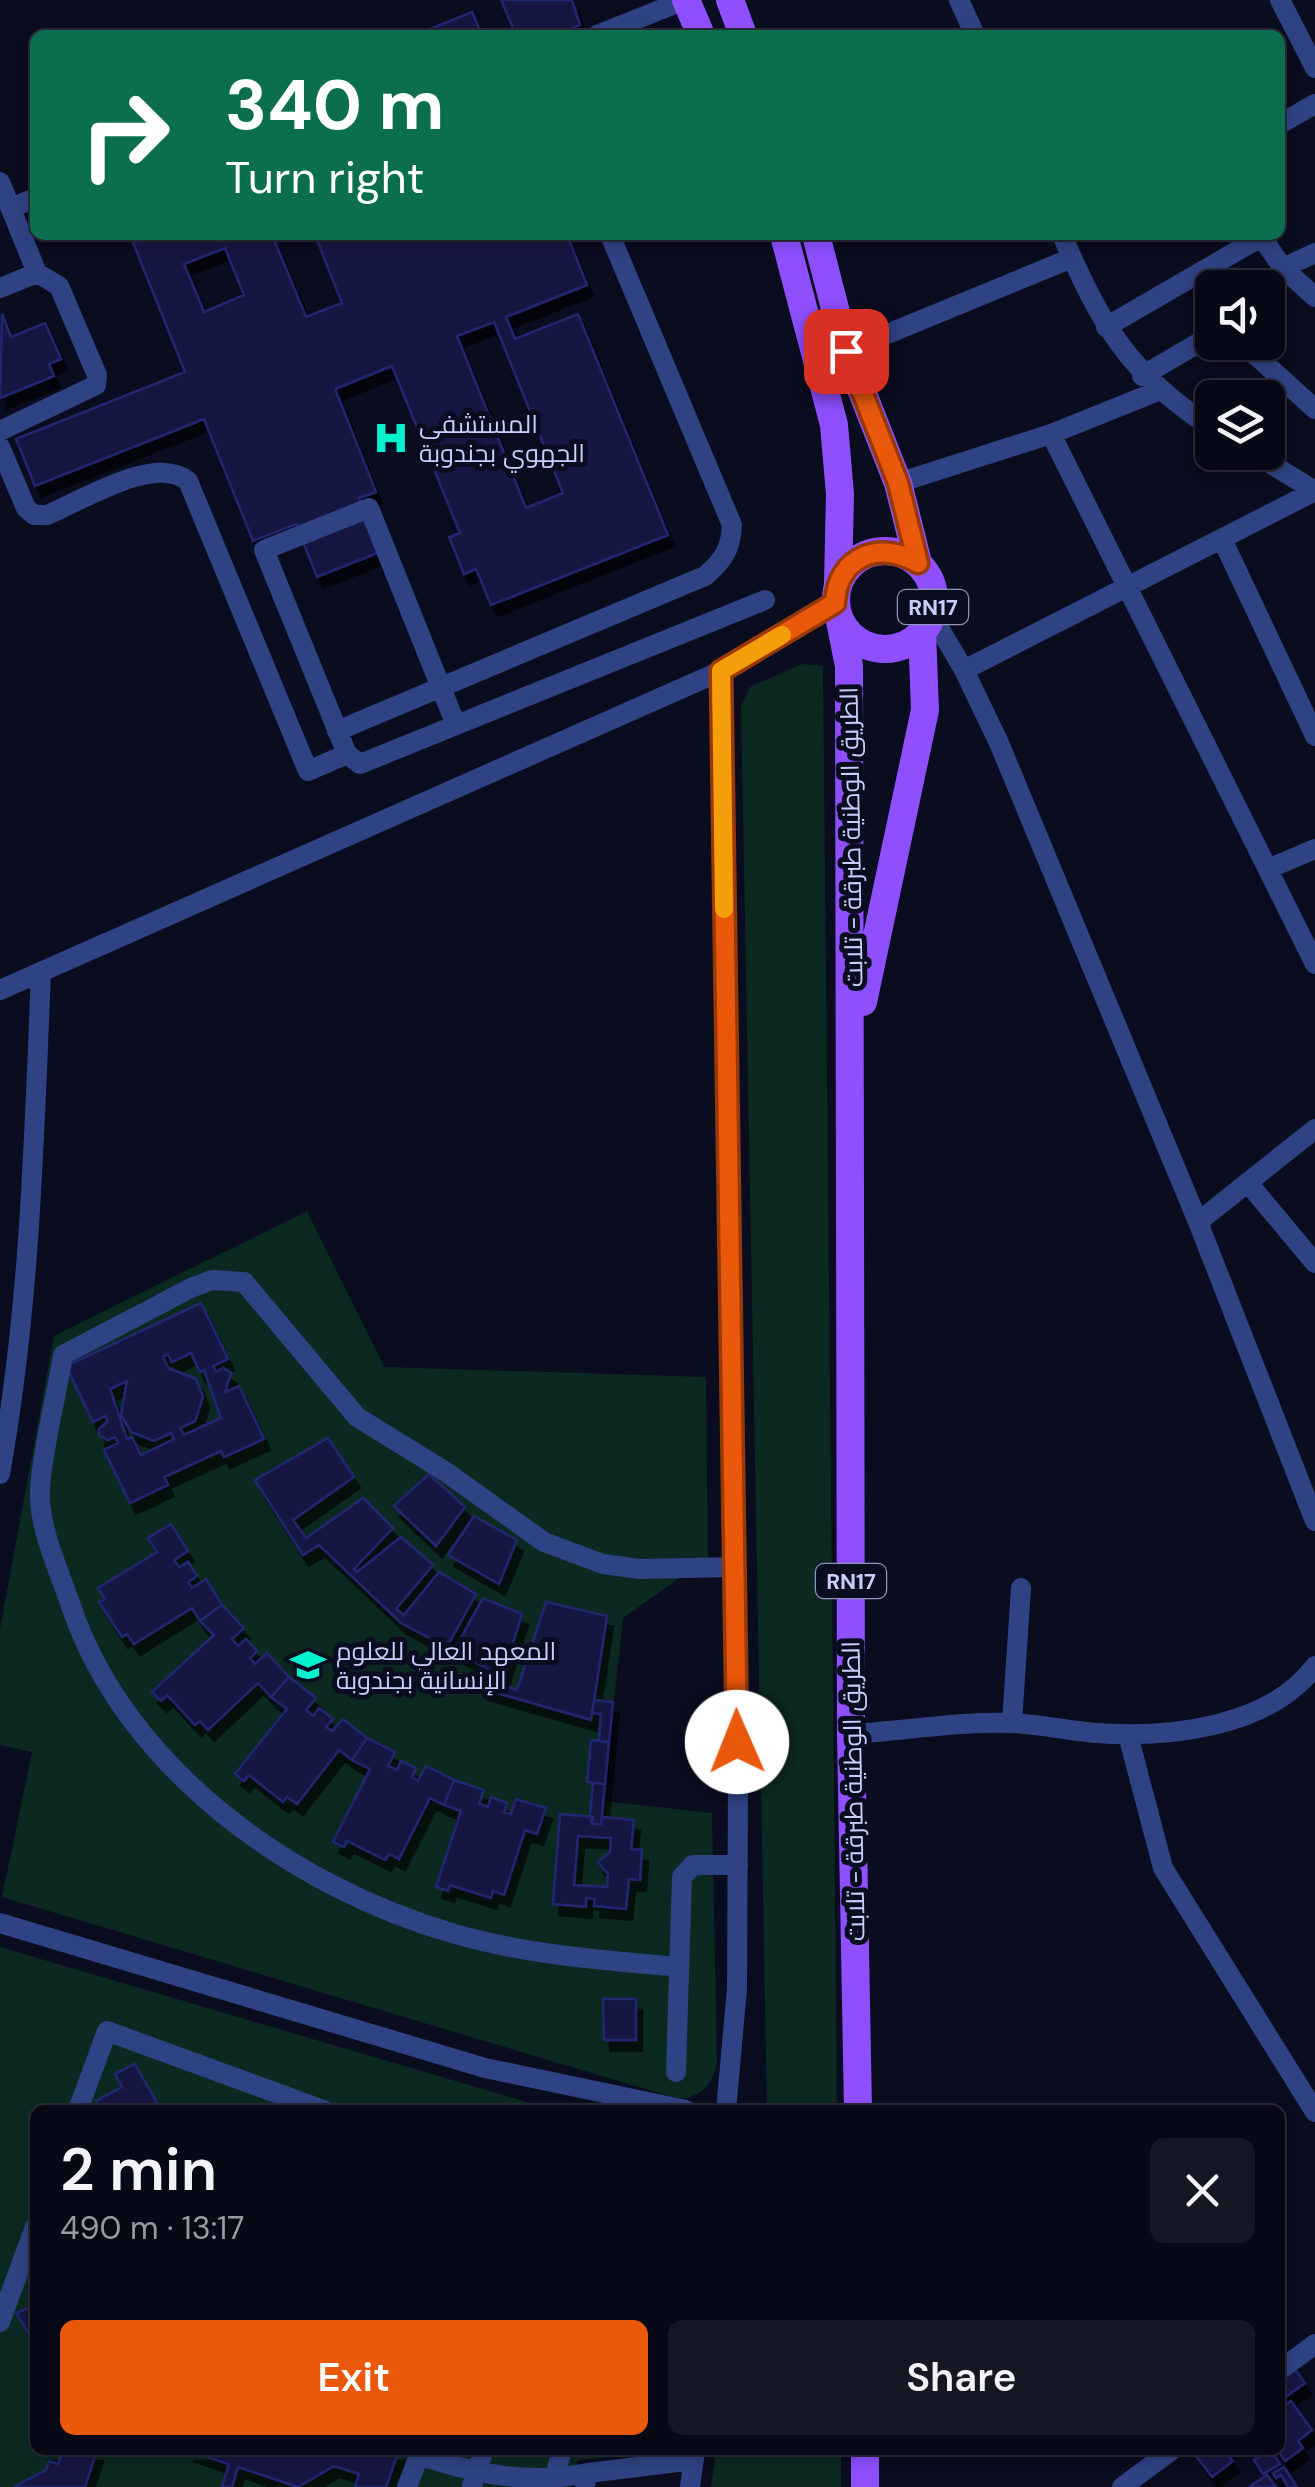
<!DOCTYPE html>
<meta charset="utf-8">
<style>
body{margin:0;font-family:"DM Sans",Cairo,sans-serif;background:#161724;color:#f1f3f6;height:100vh;display:flex;flex-direction:column;font-size:38px;white-space:nowrap}
*{box-sizing:border-box;margin:0}
p{font-size:32px;color:#989aa1}
.icon{flex:none;width:55px;height:55px;fill:none;stroke:currentColor;stroke-width:2;stroke-linecap:round;stroke-linejoin:round}
.map{position:relative;flex:1;overflow:hidden}
.drawer{position:absolute;left:30px;top:2105px;width:1255px;height:350px;display:flex;flex-direction:column;background:#080917;border-radius:15px;box-shadow:0 5px 15px #0003,0 0 0 2px #292a36}
.drawer>*{flex:none}
.hud{position:absolute;left:30px;top:30px;width:1255px;height:210px;border-radius:15px;box-shadow:0 5px 15px #0003,0 0 0 2px #292a36;background:#0b6e4f;color:#fff;overflow:hidden}
.buttons{position:absolute;left:1195px;top:270px;display:grid;gap:20px}
.buttons a{display:grid;place-items:center;width:90px;height:90px;border-radius:15px;background:#080917;box-shadow:0 5px 15px #0003,0 0 0 2px #292a36;font-size:50px}
.pin{position:absolute;display:grid;place-items:center;width:85px;height:85px;color:#fff;margin:-42px;border-radius:20px;box-shadow:0 5px 15px #0006}
.me{position:absolute;width:110px;margin:-55px;rotate:359deg;stroke-linejoin:round;filter:drop-shadow(0 0 8px #0008)}
.turn{display:flex;align-items:center;gap:35px;height:210px;padding:0 30px;font-size:45px}
.turn .icon{width:130px;height:130px;stroke-width:2.5}
.turn b{display:block;font-size:70px;line-height:85px}
.round{display:grid;place-items:center;flex:none;width:105px;height:105px;border-radius:15px;background:#161724}
.head{display:flex;align-items:center;justify-content:space-between;height:170px;padding:0 30px}
h1{font-size:60px;font-weight:600;line-height:75px}
.button{display:flex;gap:20px;margin-top:auto;padding:20px 30px}
.button a{flex:1;height:115px;border-radius:15px;background:#ea580c;color:#fff;font-size:40px;font-weight:600;line-height:115px;text-align:center}
.button a+a{background:#161724;color:#f1f3f6}
.map>svg:first-child{display:block}
.green{fill:#0c2921}
.building{fill:#141642;stroke:#232870;stroke-width:2.5;fill-rule:evenodd;filter:url(#shadow)}
.lines{fill:none;stroke-linecap:round;stroke-linejoin:round}
.minor{stroke:#2f4283;stroke-width:20}
.major{stroke:#8f4fff;stroke-width:28}
.route-casing{stroke:#983908;stroke-width:25}
.route{stroke:#ea580c;stroke-width:18}
.slow{stroke:#f59e0b;stroke-width:18}
.labels{text-anchor:middle;stroke-width:10;stroke-linejoin:round;paint-order:stroke}
.shield{fill:#0a0c1f;stroke:#8f94bc;stroke-width:2.5}
.shield-label{font-size:22px;font-weight:bold;fill:#c8cfff}
.poi-label{font-size:25px;fill:#c8cfff;stroke:#0a0c1f;text-anchor:start}
.street-label{font-size:25px;fill:#c8cfff;stroke:#0a0c1f}
</style>
<div class="map">
<svg width="1315" height="2487" viewBox="0 0 1315 2487">
<defs>
<filter id="shadow"><feDropShadow dx="6" dy="11" stdDeviation="0" flood-color="#0009"/></filter>
</defs>
<rect width="100%" height="100%" fill="#0a0c1f"/>
<!-- green -->
<path class="green" d="M802 664 823 666 837 2110H767L741 706 750 687Z
M307 1211 384 1367 706 1377 708 1574 681 1577 623 1618 603 1801 712 1813 717 2062C712 2085 703 2096 679 2099L2 1897 32 1752 0 1745V1629L54 1336Z
M0 1947 554 2110H35V2450L669 2451 578 2460 570 2487H0Z
M716 2450H841V2487H711Z"/>
<!-- building -->
<path class="building" d="M501 0H572L580 25 556 35H516Z
M472 12 482 35H415Z
M130 235H272L306 317 342 303 315 235H567L587 285 506 317 515 339 578 314 668 535 491 605 476 569 464 574 449 537 460 533 392 366 335 389 376 492 359 498 380 552 317 577 296 524 253 541 204 419 35 486 16 439 185 372ZM225 248 244 295 204 312 184 264ZM494 322 563 493 526 508 457 336Z
M2 314 11 337 45 323 61 359 49 364 54 376 0 398Z
M201 1303 228 1359 213 1366 216 1372 223 1368 231 1373 225 1392 239 1386 264 1439 224 1457 221 1451 164 1477 168 1485 130 1503 104 1450 118 1443 115 1437 108 1440 99 1435V1429L108 1421 105 1416 93 1422 66 1366ZM191 1353 200 1372 204 1370 221 1418 184 1435 180 1428 195 1421 203 1397 196 1379 168 1368 163 1357 168 1354 172 1362ZM127 1381 121 1415 131 1432 154 1441 171 1433 174 1439 141 1455 132 1437 127 1439 110 1389Z
M328 1438 354 1477 293 1520 306 1538 363 1498 393 1528 354 1569 357 1572 401 1537 433 1565 396 1609 404 1615 439 1572 476 1594 449 1643 456 1647 483 1598 522 1614 503 1675 497 1673 494 1683 517 1690 546 1602 607 1616 591 1720 483 1689 490 1670 401 1623 319 1545 303 1555 255 1480Z
M429 1474 465 1507 436 1546 394 1506Z
M474 1516 517 1540 499 1584 448 1555Z
M171 1524 188 1551 174 1560 179 1567 188 1562 197 1576 188 1582 192 1588 206 1579 222 1605 200 1621 192 1608 134 1644 127 1634 122 1637 99 1602 105 1599 98 1588 157 1552 148 1538Z
M222 1605 244 1628 232 1639 238 1646 246 1639 257 1651 250 1658 255 1664 267 1653 289 1677 271 1697 258 1683 208 1730 200 1721 195 1725 167 1695 161 1701 152 1692 214 1635 200 1621Z
M289 1677 316 1698 306 1710 313 1716 319 1708 333 1719 326 1727 332 1731 343 1719 367 1738 352 1760 339 1750 297 1804 287 1797 283 1802 249 1775 244 1781 235 1774 287 1709 271 1697Z
M594 1700 613 1702 609 1742 599 1741 601 1714 592 1713Z
M367 1738 395 1752 388 1766 397 1770 401 1761 416 1768 412 1777 418 1781 426 1766 454 1780 444 1805 430 1798 399 1859 389 1854 385 1860 347 1841 344 1847 333 1842 370 1769 352 1760Z
M591 1740 609 1742 605 1784 587 1782Z
M454 1780 484 1790 479 1804 488 1807 491 1797 507 1803 504 1812 511 1814 516 1799 546 1808 537 1834 525 1830 504 1895 493 1891 491 1898 450 1885 448 1891 436 1887 461 1811 444 1805Z
M593 1783 605 1784 601 1824H592L590 1816Z
M560 1814 593 1817 592 1824H601L602 1817 634 1820 631 1849 642 1850 640 1880 629 1879 626 1909 594 1906 595 1899 586 1898V1907L553 1904ZM578 1836 611 1838 610 1852 598 1862 608 1874 607 1887 574 1885Z
M603 1999H636V2040H604Z
M135 2064 161 2110H101L96 2101 122 2087 115 2074Z
M35 2305V2344L16 2313Z
M1289 2362 1305 2383 1283 2399 1280 2369Z
M1291 2401 1312 2430 1298 2441 1303 2448 1285 2461 1278 2450 1280 2409Z
M42 2450H97L85 2487H14L46 2470 49 2461 58 2464 61 2457Z
M187 2450H270L289 2456 291 2450H351L365 2455 367 2450H399L386 2487H355L359 2474 334 2466 298 2487 238 2467 232 2487H222L229 2464Z
M1200 2450H1224L1233 2461 1212 2477 1197 2457Z
M1271 2450 1280 2464 1263 2474 1254 2460Z
M1284 2467 1297 2487H1288L1281 2475 1276 2478 1273 2473Z
M1267 2475 1276 2487H1249Z"/>
<g class="lines">
<!-- minor -->
<path class="minor" d="M959 0 975 35
M1280 0 1315 68
M597 35 685 0
M1280 124 1315 104
M0 182 37 273 0 288
M11 208 35 198
M1062 235C1101 325 1129 374 1212 428
M1260 235 1283 268 1315 297
M1283 268 1315 253
M1106 327 1261 237
M1241 342 1315 409
M846 351 1072 258
M1142 376 1212 335
M0 431 96 385 97 375 59 286 37 273
M1051 434 1315 964
M0 447 26 508 34 515H47C83 500 155 454 188 481L308 771 347 754
M1252 452 1315 491
M898 483 1051 434 1158 391
M1222 539 1315 736
M932 616 964 670 999 743 1198 1222 1315 1521
M964 670 1315 491
M721 671 738 1781 737 1989 726 2110
M456 725 369 508 264 550 347 754 360 764 765 600
M337 731 705 576C723 561 731 549 732 525L610 235
M1270 868 1315 849
M0 990 721 671 835 603
M1248 1183 1315 1263
M1198 1222 1315 1129
M0 1474C30 1307 34 1141 41 972
M1012 1723 1021 1588
M851 1734C904 1731 959 1721 1012 1723 1040 1724 1068 1731 1096 1733 1168 1738 1269 1728 1315 1666
M1128 1735 1163 1868 1315 2112
M0 1923 485 2068 686 2110
M679 1967C604 1960 528 1955 455 1934 294 1888 126 1769 71 1606 59 1570 38 1527 40 1489 43 1445 56 1399 63 1355L191 1288 212 1280 244 1282 357 1417 446 1472 544 1542 603 1564 640 1569 734 1567
M676 2072 682 1877 693 1865H738
M78 2110 107 2031 323 2110
M0 2322 35 2227
M1280 2370 1315 2344
M419 2455C475 2474 529 2485 588 2473
M585 2484 588 2473 694 2460
M472 2486 484 2450
M407 2487 421 2450
M552 2487 562 2450
M690 2487 695 2450
M1122 2487 1172 2450"/>
<!-- major -->
<path class="major" d="M686 0 701 35
M730 0 743 35
M784 235 834 425 840 494 838 583
M816 235 846 351 898 483 918 563
M836 600a49 49 0 1 1 98 0a49 49 0 1 1-98 0Z
M840 621 849 666 851 1734 858 2110
M863 1002 925 710 922 632
M865 2487V2450"/>
</g>
<g class="lines">
<defs>
<path id="route" d="M737 1742 721 671 835 603C837 556 880 540 918 563L898 483 846 351"/>
</defs>
<!-- route casing -->
<use href="#route" class="route-casing"/>
<!-- route -->
<use href="#route" class="route"/>
<!-- slow -->
<path class="slow" d="M724 909 721 671 782 635"/>
</g>
<!-- icons -->
<defs>
<symbol id="hospital-bare" viewBox="-9 -9 18 18"><path d="M-5-5h3v3.5h4V-5h3V5h-3V1.5h-4V5h-3Z" fill="#00f3cc" stroke="#0a0c1f" stroke-width="2.5" paint-order="stroke"/></symbol>
<symbol id="university-bare" viewBox="-9 -9 18 18"><path d="M0-5L7-2L0 1L-7-2ZM-4 1L0 2.5L4 1V4Q0 6-4 4Z" fill="#00f3cc" stroke="#0a0c1f" stroke-width="2.5" paint-order="stroke"/></symbol>
</defs>
<g fill-rule="evenodd">
<use href="#hospital-bare" x="366" y="413" width="50" height="50"/>
<use href="#university-bare" x="283" y="1640" width="50" height="50"/>
</g>
<g class="labels">
<!-- shield labels -->
<g class="shield">
<rect x="898" y="590" width="70" height="34" rx="8"/>
<rect x="816" y="1564" width="70" height="34" rx="8"/>
</g>
<g class="shield-label">
<text x="933" y="615">RN17</text>
<text x="851" y="1589">RN17</text>
</g>
<!-- poi labels -->
<g class="poi-label">
<text x="419" y="433">المستشفى<tspan x="419" dy="29">الجهوي بجندوبة</tspan></text>
<text x="336" y="1660">المعهد العالي للعلوم<tspan x="336" dy="29">الإنسانية بجندوبة</tspan></text>
</g>
<!-- street labels -->
<g class="street-label">
<text transform="translate(851 837) rotate(-91)" y="9">الطريق الوطنية طبرقة - تلابت</text>
<text transform="translate(853 1791) rotate(-91)" y="9">الطريق الوطنية طبرقة - تلابت</text>
</g>
</g>
</svg>
<div class="buttons">
<a><svg class="icon" aria-label="sound" viewBox="0 0 24 24"><path d="M4 9h4l5-4v14l-5-4H4zM17 9q2 3 0 6"/></svg></a>
<a><svg class="icon" aria-label="layers" viewBox="0 0 24 24"><path d="M12 4l9 5-9 5-9-5zM3 14l9 5 9-5"/></svg></a>
</div>
<div class="pin" style="left:846px;top:351px;background:#d93025"><svg class="icon" aria-label="arrive" viewBox="0 0 24 24"><path d="M6 21V4h12l-3 4 3 4H6"/></svg></div>
<svg class="me" style="left:737px;top:1742px" viewBox="-20 -20 40 40"><circle r="19" fill="#fff"/><path d="M0-13L10 11 0 6-10 11z" fill="#ea580c"/></svg>
<div class="hud">
<div class="turn"><svg class="icon" aria-label="right" viewBox="0 0 24 24"><path d="M7 20v-9h11M14 6l5 5-5 5"/></svg><div><b>340 m</b>Turn right</div></div>
</div>
<section class="drawer">
<div class="head"><div><h1>2 min</h1><p>490 m · 13:17</p></div><a class="round"><svg class="icon" aria-label="close" viewBox="0 0 24 24"><path d="M6 6l12 12M18 6L6 18"/></svg></a></div>
<div class="button"><a>Exit</a><a>Share</a></div>
</section>
</div>
